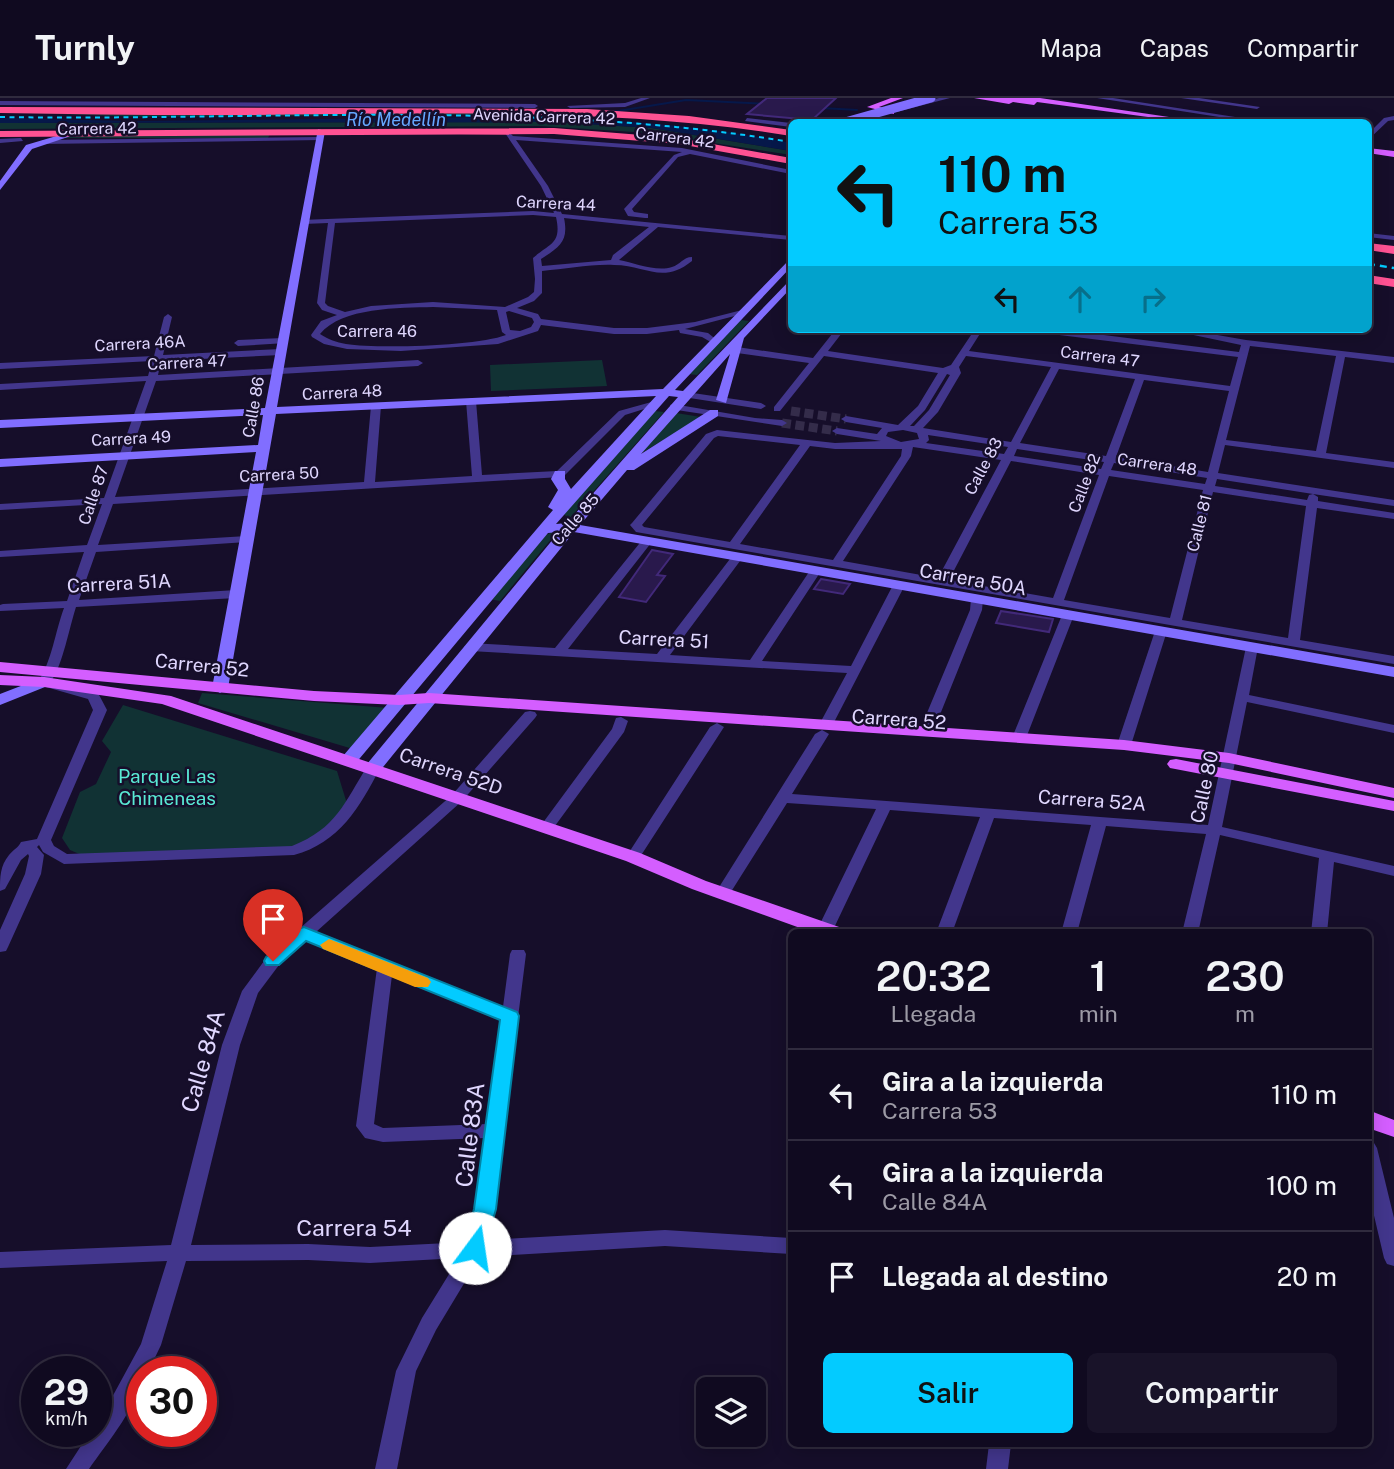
<!DOCTYPE html>
<html lang="es">
<meta charset="utf-8">
<style>
body{margin:0;font-family:"Public Sans",sans-serif;background:#191329;color:#f1f3f6;height:100vh;display:flex;flex-direction:column;font-size:26px;white-space:nowrap}
*{box-sizing:border-box;margin:0}
p{font-size:23px;color:#9c9aa5}
.icon{flex:none;width:38px;height:38px;fill:none;stroke:currentColor;stroke-width:2;stroke-linecap:round;stroke-linejoin:round}
.map{position:relative;flex:1;overflow:hidden}
.details{position:absolute;left:788px;top:831px;width:584px;height:518px;display:flex;flex-direction:column;background:#100a20;border-radius:10px;box-shadow:0 4px 18px #0003,0 0 0 2px #302b3e}
.details>*{flex:none}
.hud{position:absolute;left:788px;top:21px;width:584px;height:214px;border-radius:10px;box-shadow:0 4px 18px #0003,0 0 0 2px #302b3e;background:#03cbff;color:#111;overflow:hidden}
.fabs{position:absolute;left:696px;top:1279px;display:grid;gap:14px}
.fabs a{display:grid;place-items:center;width:70px;height:70px;border-radius:10px;background:#100a20;box-shadow:0 4px 18px #0003,0 0 0 2px #302b3e;font-size:35px}
.speed{position:absolute;left:21px;top:1258px;display:flex;gap:14px;font-size:35px;font-weight:700;text-align:center}
.speed>*{display:grid;place-content:center;width:91px;height:91px;border-radius:50%;background:#100a20;box-shadow:0 4px 18px #0003,0 0 0 2px #302b3e;line-height:1}
.speed small{font-size:18px;font-weight:400}
.speed .limit{border:10px solid #d22;background:#fff;color:#111}
.pin{position:absolute;display:grid;place-items:center;width:60px;height:60px;color:#fff;margin:-72px -30px;border-radius:50% 50% 50% 0;rotate:-45deg;box-shadow:0 0 7px #0007}
.pin .icon{rotate:45deg}
.me{position:absolute;width:77px;margin:-38px;rotate:14deg;stroke-linejoin:round;filter:drop-shadow(0 0 5px #0008)}
.turn{display:flex;align-items:center;gap:24px;height:147px;padding:0 35px;font-size:32px}
.turn .icon{width:91px;height:91px;stroke-width:2.5}
.turn b{display:block;font-size:49px;line-height:60px}
.lanes{display:flex;align-items:center;height:66px;padding:0 35px;background:#0003;justify-content:center;gap:35px;direction:ltr}
.lanes .off{opacity:.35}
.eta{display:flex;justify-content:space-evenly;align-items:center;height:119px;text-align:center}
.eta b{font-size:42px;font-weight:600;line-height:49px}
.primary-button{display:flex;gap:14px;margin-top:auto;padding:14px 35px}
.primary-button a{flex:1;height:80px;border-radius:10px;background:#03cbff;color:#111;font-size:28px;font-weight:600;line-height:80px;text-align:center}
.primary-button a+a{background:#191329;color:#f1f3f6}
ul{padding:0;list-style:none}
li{display:flex;align-items:center;gap:21px;height:91px;padding:0 35px;border-top:2px solid #302b3e}
li div{flex:1}
li b{display:block;font-size:26px}
li em{font-style:normal}
header{display:flex;align-items:center;gap:42px;box-sizing:border-box;height:98px;padding:0 35px;background:#100a20;border-bottom:2px solid #302b3e}
header strong{font-size:33px}
nav{display:flex;gap:38px;margin-inline-start:auto;font-size:24px}
.map>svg:first-child{display:block}
.green{fill:#113234}
.water{fill:#06184a}
.lines{fill:none;stroke-linecap:round;stroke-linejoin:round}
.stream{stroke:#06184a;stroke-width:2}
.building{fill:#29194c;stroke:#42297a;stroke-width:2}
.street-tunnel{stroke:#342c4a;stroke-width:9;stroke-dasharray:9 4.5;stroke-linecap:butt}
.street{fill:#42368c;fill-rule:evenodd}
.secondary{fill:#816eff;fill-rule:evenodd}
.primary{fill:#d45eff;fill-rule:evenodd}
.highway{fill:#ff5293;fill-rule:evenodd}
.rail-far1{stroke:#03cbff;stroke-width:2;stroke-dasharray:5 4.5;stroke-linecap:butt}
.rail{stroke:#03cbff;stroke-width:2.5;stroke-dasharray:7 5;stroke-linecap:butt}
.secondary-bridge{stroke:#816eff;stroke-width:9}
.route{fill:#03cbff;stroke:#0284a6;stroke-width:2}
.slow{fill:#f59e0b}
.labels{text-anchor:middle;stroke-width:5;stroke-linejoin:round;paint-order:stroke}
.far-street-label{font-size:16px;fill:#e0d7ff;stroke:#160e2a}
.far-water-label{font-size:18px;font-style:italic;fill:#65a7ff;stroke:#160e2a}
.street-label{font-size:19px;fill:#e0d7ff;stroke:#160e2a}
.park-label{font-size:19px;fill:#59e9d4;stroke:#160e2a}
.near-street-label{font-size:23px;fill:#e0d7ff;stroke:#160e2a}
</style>
<header>
<strong>Turnly</strong>
<nav><a>Mapa</a><a>Capas</a><a>Compartir</a></nav>
</header>
<div class="map">
<svg width="1394" height="1371" viewBox="0 0 1394 1371">
<rect width="100%" height="100%" fill="#160e2a"/>
<!-- green -->
<path class="green" d="M522 13 535 16 145 19 0 14Z
M554 24 651 30 791 53V57L649 35 541 28 0 31V25Z
M270 36 268 40H62L67 38Z
M741 222 749 223 697 277 688 276Z
M602 262 607 288 491 293 490 267Z
M655 313 664 314 569 421 563 415Z
M676 315 701 319 635 359Z
M558 433 500 503 489 501 544 437Z
M202 595 389 610 353 651 198 605Z
M123 607 337 673 348 709 311 744 289 749 84 758 70 752 62 740 80 694 96 686 111 654 102 643Z"/>
<!-- water -->
<path class="water" d="M506 19C602 20 697 26 791 45V53L652 30 554 24 0 25V20L134 23Z"/>
<g class="lines">
<!-- stream -->
<path class="stream" d="M821 10 857 12
M612 14 686 2 767 6"/>
</g>
<!-- building -->
<path class="building" d="M767 0H836L812 22 747 16Z
M652 452 673 456 657 477 665 478 646 504 619 499Z
M821 481 850 486 843 496 814 491Z
M1001 513 1053 521 1049 534 996 525Z"/>
<g class="lines">
<!-- street-tunnel -->
<path class="street-tunnel" d="M791 313 846 321
M782 325 837 333"/>
<!-- street -->
<path class="street" d="M641 0H650L625 9 570 10 567 8 625 5Z
M939 0H950L889 16 886 14Z
M1097 0H1113L1248 21 1245 23Z
M1181 0H1199L1260 9 1257 11Z
M0 3 535 6 538 8 535 10 0 7Z
M1394 18V22L1388 23 1368 42V36L1384 20Z
M747 20 791 25V29L745 23Z
M508 33 513 38 682 50 791 72V76L690 56 678 59 632 111 634 114 648 116V120H645L628 118 624 111 674 57 682 54 516 42 548 88 562 116 791 138V142L658 129 619 162C635 165 656 174 672 169 680 167 683 159 692 159V163C662 187 646 167 614 167 590 166 566 171 542 173V195L534 203 517 210 538 216 541 221 614 230H647L695 224 746 211V215L685 231 708 235 718 243 714 246 702 239 680 235 679 232 647 236H614L541 227 538 233 498 246 401 253 347 251 324 246 312 239 311 237 321 223 337 217 322 212 317 205 328 125 304 126H301V122L533 113 554 115 541 88 505 35ZM533 117 556 119C562 146 550 145 533 160L535 181 534 194 528 199 505 209 433 204 371 208 345 214 328 208 325 205 335 125ZM564 120 649 129 613 157 611 162 542 168 541 161C559 149 569 144 564 120ZM433 209 497 212 502 234 506 237C478 248 377 251 346 246 336 244 329 242 320 236 342 209 399 210 433 209ZM509 213 532 220 534 224 531 229 520 233 510 232 506 214Z
M319 39 321 42 43 46 40 44 43 42Z
M21 40 23 43 0 45V41Z
M1368 135 1394 138V142L1368 139Z
M168 216 172 219 163 257 281 251 286 254 281 257 161 263 158 277 418 262 423 265 418 268 156 283 115 399 364 384 371 308 376 305 381 308 375 384 472 378 466 303 471 300 476 303 482 377 557 373 619 313 655 303 660 306 625 317 564 378 560 379 113 406 98 447 247 438 253 441 247 444 96 454 79 502 236 492 242 496 236 500 76 509C69 531 63 565 52 582L98 595 107 612 51 742 54 748 67 756 292 748C337 730 344 705 368 667H378L380 670C360 709 339 745 294 757L64 766 43 754 39 747 37 749 44 757 41 776 8 849 6 853 0 854V832L25 776 29 758 28 756 21 762 5 791 0 793C0 779 0 768 9 757 14 751 18 750 21 744L37 741 93 612 88 601 39 587 38 584C52 563 55 534 64 510L0 513V507L3 506 67 503 84 454 0 459V453L87 447 102 406 0 412V406L104 400 146 283 0 292V286L148 278 152 263 0 271V265L154 258 164 219Z
M836 231H845L828 253 943 270 951 267 975 231H983L969 253 1230 288 1238 259 1035 234 1031 231H1056L1239 254 1241 247 1165 231H1183L1246 242 1394 259V265L1345 259 1326 355 1394 364V370L1225 347 1218 375 1394 402V408L1313 396 1318 399V403L1394 415V421L1317 410 1300 542 1394 558V566L636 434 630 427 632 425 706 336 717 332 835 345 881 343 837 336 832 333 837 330 877 336 882 330 846 324 841 321 846 318 898 327 918 308 938 275 824 258 780 313H774V309L809 265 737 255 733 252 737 249 813 260ZM1250 248 1336 258 1316 353 1226 342ZM966 258 1051 269 1011 344 923 330 938 314 961 275 959 269ZM1059 271 1135 281 1106 358 1020 345ZM947 276 950 277 929 312 914 328H910L925 312ZM1144 282 1229 293 1208 374 1116 359ZM903 332 917 335 919 341 901 344 886 338 888 334ZM928 337 1008 349 1004 356 926 345 929 342ZM718 338 800 347 730 444 644 429 642 427 714 340ZM810 348 835 351H902L901 358 833 462 740 446ZM913 349 1001 362 938 480 843 463 911 358ZM1017 351 1104 364 1101 371 1014 358ZM1011 363 1099 377 1053 500 949 482ZM1114 365 1207 380 1205 386 1111 372ZM1109 378 1203 392 1170 520 1064 502ZM1217 381 1313 396 1309 397 1307 402 1215 388ZM1213 394 1306 408 1288 540 1182 522Z
M283 240 287 243 286 245 238 248 234 245 238 242Z
M686 294 761 305 766 308 761 311 683 299V295Z
M673 306 755 320 782 322 787 325 782 328 670 311V307Z
M647 440 653 443 651 445 568 551 657 556 733 457 737 456 743 459 670 557 750 562 811 471 815 470 821 473 762 563 851 568 893 487 895 485H903L905 487 831 630H821L819 627 847 575 470 553 464 549 470 545 555 550 643 441Z
M977 497 983 501 982 512 933 634 926 638 921 637 919 634 970 512 971 501Z
M1068 513 1074 517 1026 640 1024 643H1014L1012 640 1062 517Z
M1161 529 1167 533 1131 647 1129 650H1119L1117 647 1155 533Z
M1252 545 1258 549 1249 597 1394 627V635L1247 604 1222 729 1394 768V778L1334 764 1327 835H1311L1319 760 1220 737 1198 835H1182L1206 736 1106 728 1077 835H1061L1091 727 994 720 952 835H936L980 719 890 712 833 832 831 835H819L817 832 876 711 787 705 729 797H719L716 794 815 636 822 632 829 636 792 696 1208 727 1246 549Z
M530 613 535 614 537 617 535 620 462 703 316 834 503 909 510 856 512 852H524L526 856 494 1111 487 1142 665 1132 791 1140V1156L665 1148 480 1159 436 1232 416 1273 397 1371H375L396 1273 422 1220 459 1160 370 1165 308 1162 186 1163 161 1247 148 1274H142C142 1304 106 1346 89 1371H66L90 1334H96V1324L110 1303 141 1246 167 1163 0 1170V1154L171 1147 222 947 242 893 267 859 452 697 525 614ZM307 842 377 870 356 1028 365 1040 383 1044 485 1040 476 1111 467 1144 370 1149 308 1146 191 1147 240 947 258 895 279 867ZM392 877 501 921 487 1026 383 1030 374 1026Z
M621 619 628 623 624 634 552 732H542L540 729 542 726 612 631 616 620Z
M717 625 724 629 640 759 633 764 628 762 626 759 710 629Z
M1368 1043 1374 1045 1377 1050 1394 1120V1168L1387 1166 1384 1160 1368 1092Z
M989 1346H1011L1008 1371H986Z"/>
<!-- secondary -->
<path class="secondary" d="M318 31 325 33 277 309 663 291 791 160V169L675 292 683 293 791 181V190L744 240 726 305 716 302 730 256 641 356 710 312H718V318L634 372H627L580 427 1394 569V579L574 434 379 674H367L364 670 367 666 559 434 548 435 355 666H343L340 662 343 658 553 412 548 409 558 392 551 381 555 373H565V381L571 391 656 298 276 316 228 590 220 595 212 590 256 354 0 369V361L258 347 263 317 0 330V322L265 310ZM669 298 678 299 567 425 556 426Z
M70 34 77 36 32 51 0 92V83L26 47Z
M44 579 52 584 50 587 0 607V596Z"/>
<!-- primary -->
<path class="primary" d="M891 0H903L879 9 894 12V16L867 9Z
M974 0H1040L1203 24H1185L1037 4 1034 7 1013 4 1009 6Z
M1368 50 1394 53V59L1368 55Z
M0 564 314 593 399 597 429 595 1124 642 1229 655 1394 690V700L1229 665 1124 652 429 605 399 607 314 603 0 574Z
M0 577 44 579 171 598 640 755 706 783 842 830 845 835H814L692 791 626 763 162 606 44 589 0 587Z
M1176 661 1394 703V713L1170 670 1167 666 1170 662Z
M1368 1012 1394 1022V1039L1368 1030Z"/>
<!-- highway -->
<path class="highway" d="M0 9 587 11 689 18 791 32V38C640 13 488 15 335 16 223 18 112 17 0 15Z
M831 21 835 22 837 24H826Z
M554 30 679 40 791 60V66L679 46 554 36 0 39V33Z
M1368 145 1394 148V156L1368 152Z
M1368 177 1394 181V189L1368 185Z"/>
<!-- rail-far1 -->
<path class="rail-far1" d="M0 19C263 23 530 1 791 44"/>
<!-- rail -->
<path class="rail" d="M1368 166 1394 170"/>
<!-- secondary-bridge -->
<path class="secondary-bridge" d="M845 24 931 0"/>
</g>
<!-- route -->
<path class="route" d="M304 829 517 914 519 918 496 1111 483 1157 475 1159 467 1157 464 1150 474 1111 500 922 306 843 279 867H266L264 863 266 859 298 831Z"/>
<!-- slow -->
<path class="slow" d="M329 841 428 880 431 884 428 889H415L323 851 320 847Z"/>
<g class="labels">
<!-- far-street labels -->
<g class="far-street-label">
<text transform="translate(544 18) rotate(2)" y="6">Avenida Carrera 42</text>
<text transform="translate(97 30) rotate(-1)" y="6">Carrera 42</text>
<text transform="translate(675 39) rotate(7)" y="6">Carrera 42</text>
<text transform="translate(556 105) rotate(3)" y="6">Carrera 44</text>
<text x="377" y="239">Carrera 46</text>
<text transform="translate(140 245) rotate(-3)" y="6">Carrera 46A</text>
<text transform="translate(1100 258) rotate(7)" y="6">Carrera 47</text>
<text transform="translate(187 264) rotate(-3)" y="6">Carrera 47</text>
<text transform="translate(342 294) rotate(-3)" y="6">Carrera 48</text>
<text transform="translate(253 309) rotate(-80)" y="6">Calle 86</text>
<text transform="translate(131 340) rotate(-3)" y="6">Carrera 49</text>
<text transform="translate(1157 366) rotate(8)" y="6">Carrera 48</text>
<text transform="translate(983 368) rotate(-62)" y="6">Calle 83</text>
<text transform="translate(279 376) rotate(-3)" y="6">Carrera 50</text>
<text transform="translate(1084 385) rotate(-69)" y="6">Calle 82</text>
<text transform="translate(93 397) rotate(-71)" y="6">Calle 87</text>
<text transform="translate(575 421) rotate(-49)" y="6">Calle 85</text>
<text transform="translate(1199 425) rotate(-76)" y="6">Calle 81</text>
</g>
<!-- far-water labels -->
<g class="far-water-label">
<text x="396" y="28">Río Medellín</text>
</g>
<!-- street labels -->
<g class="street-label">
<text transform="translate(973 481) rotate(10)" y="7">Carrera 50A</text>
<text transform="translate(119 485) rotate(-3)" y="7">Carrera 51A</text>
<text transform="translate(664 541) rotate(3)" y="7">Carrera 51</text>
<text transform="translate(202 567) rotate(6)" y="7">Carrera 52</text>
<text transform="translate(899 621) rotate(4)" y="7">Carrera 52</text>
<text transform="translate(451 673) rotate(19)" y="7">Carrera 52D</text>
<text transform="translate(1204 689) rotate(-78)" y="7">Calle 80</text>
<text transform="translate(1092 702) rotate(4)" y="7">Carrera 52A</text>
</g>
<!-- park labels -->
<g class="park-label">
<text x="167" y="685">Parque Las<tspan x="167" dy="22">Chimeneas</tspan></text>
</g>
<!-- near-street labels -->
<g class="near-street-label">
<text transform="translate(203 963) rotate(-74)" y="8">Calle 84A</text>
<text transform="translate(470 1037) rotate(-83)" y="8">Calle 83A</text>
<text x="354" y="1138">Carrera 54</text>
</g>
</g>
</svg>
<div class="fabs">
<a><svg class="icon" aria-label="layers" viewBox="0 0 24 24"><path d="M12 4l9 5-9 5-9-5zM3 14l9 5 9-5"/></svg></a>
</div>
<div class="speed"><div>29<small>km/h</small></div><div class="limit">30</div></div>
<div class="pin" style="left:273px;top:863px;background:#d93025"><svg class="icon" aria-label="arrive" viewBox="0 0 24 24"><path d="M6 21V4h12l-3 4 3 4H6"/></svg></div>
<svg class="me" style="left:475px;top:1150px" viewBox="-20 -20 40 40"><circle r="19" fill="#fff"/><path d="M0-13L10 11 0 6-10 11z" fill="#03cbff"/></svg>
<div class="hud">
<div class="turn"><svg class="icon" aria-label="left" viewBox="0 0 24 24"><path d="M17 20v-9H6M10 6l-5 5 5 5"/></svg><div><b>110 m</b>Carrera 53</div></div>
<div class="lanes"><svg class="icon" aria-label="left" viewBox="0 0 24 24"><path d="M17 20v-9H6M10 6l-5 5 5 5"/></svg><svg class="icon off" aria-label="ahead" viewBox="0 0 24 24"><path d="M12 20V5M6 11l6-6 6 6"/></svg><svg class="icon off" aria-label="right" viewBox="0 0 24 24"><path d="M7 20v-9h11M14 6l5 5-5 5"/></svg></div>
</div>
<section class="details">
<div class="eta">
<div><b>20:32</b><p>Llegada</p></div>
<div><b>1</b><p>min</p></div>
<div><b>230</b><p>m</p></div>
</div>
<ul>
<li><svg class="icon" aria-label="left" viewBox="0 0 24 24"><path d="M17 20v-9H6M10 6l-5 5 5 5"/></svg><div><b>Gira a la izquierda</b><p>Carrera 53</p></div><em>110 m</em></li>
<li><svg class="icon" aria-label="left" viewBox="0 0 24 24"><path d="M17 20v-9H6M10 6l-5 5 5 5"/></svg><div><b>Gira a la izquierda</b><p>Calle 84A</p></div><em>100 m</em></li>
<li><svg class="icon" aria-label="arrive" viewBox="0 0 24 24"><path d="M6 21V4h12l-3 4 3 4H6"/></svg><div><b>Llegada al destino</b></div><em>20 m</em></li>
</ul>
<div class="primary-button"><a>Salir</a><a>Compartir</a></div>
</section>
</div>
